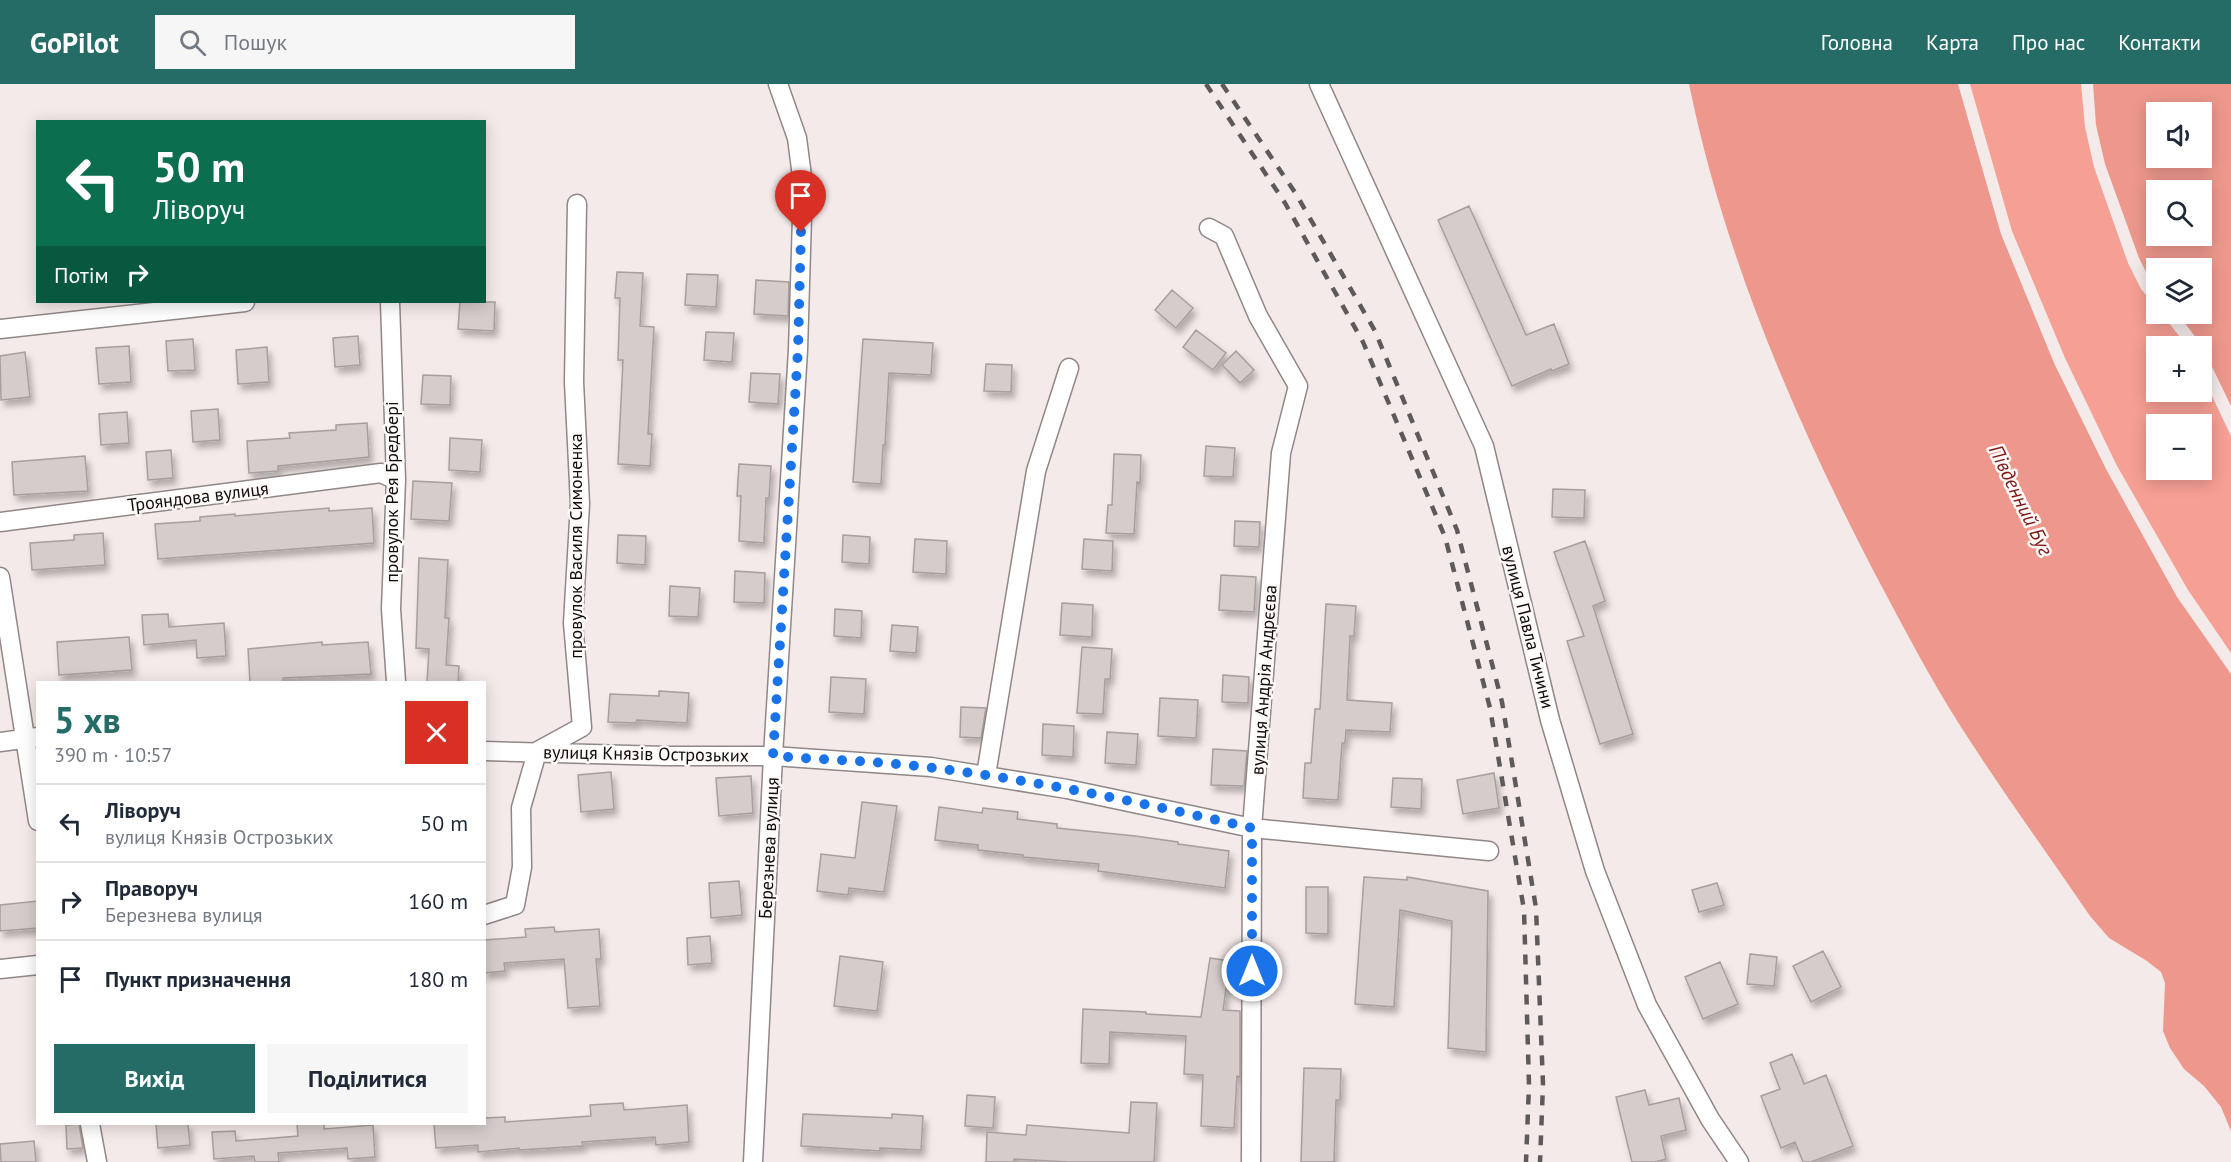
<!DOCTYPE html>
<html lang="uk">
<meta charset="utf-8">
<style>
body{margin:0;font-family:"PT Sans",sans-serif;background:#f6f6f7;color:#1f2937;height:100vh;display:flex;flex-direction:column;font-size:22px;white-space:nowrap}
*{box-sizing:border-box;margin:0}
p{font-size:20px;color:#747a83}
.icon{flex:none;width:33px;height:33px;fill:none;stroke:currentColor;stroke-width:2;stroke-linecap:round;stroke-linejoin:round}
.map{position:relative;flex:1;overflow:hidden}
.sheet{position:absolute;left:36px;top:597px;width:450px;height:444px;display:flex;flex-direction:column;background:#fff;border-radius:0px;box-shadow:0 3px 15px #0003}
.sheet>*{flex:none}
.hud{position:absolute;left:36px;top:36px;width:450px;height:183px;border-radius:0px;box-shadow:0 3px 15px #0003;background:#0b6e4f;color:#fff;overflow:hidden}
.tools{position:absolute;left:2146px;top:18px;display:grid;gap:12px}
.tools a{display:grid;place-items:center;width:66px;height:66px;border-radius:0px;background:#fff;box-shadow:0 3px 15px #0003;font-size:30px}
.pin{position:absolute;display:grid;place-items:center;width:51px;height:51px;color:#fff;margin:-62px -26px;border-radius:50% 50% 50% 0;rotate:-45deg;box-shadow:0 0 6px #0007}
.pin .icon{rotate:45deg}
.me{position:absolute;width:66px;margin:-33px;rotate:0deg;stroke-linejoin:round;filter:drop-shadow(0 0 4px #0008)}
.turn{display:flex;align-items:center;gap:21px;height:126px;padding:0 18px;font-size:27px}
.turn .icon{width:78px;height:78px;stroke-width:2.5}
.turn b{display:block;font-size:42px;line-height:51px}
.then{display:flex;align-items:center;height:57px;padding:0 18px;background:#0003;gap:12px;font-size:22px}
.round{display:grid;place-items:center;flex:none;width:63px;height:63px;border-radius:0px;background:#f6f6f7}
.overview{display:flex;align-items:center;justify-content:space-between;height:102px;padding:0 18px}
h1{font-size:36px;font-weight:700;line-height:45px;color:#246c65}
.action{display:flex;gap:12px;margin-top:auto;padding:12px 18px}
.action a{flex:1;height:69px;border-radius:0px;background:#246c65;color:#fff;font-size:24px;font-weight:700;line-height:69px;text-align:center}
.action a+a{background:#f6f6f7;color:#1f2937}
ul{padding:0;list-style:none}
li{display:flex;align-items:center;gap:18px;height:78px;padding:0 18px;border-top:2px solid #e0e1e3}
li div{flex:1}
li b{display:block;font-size:22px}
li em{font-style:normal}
header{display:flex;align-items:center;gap:36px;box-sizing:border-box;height:84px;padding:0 30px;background:#246c65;color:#fff}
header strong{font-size:28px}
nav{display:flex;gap:33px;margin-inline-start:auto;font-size:21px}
.search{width:420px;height:54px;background:#f6f6f7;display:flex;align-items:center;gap:15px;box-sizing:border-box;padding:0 21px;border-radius:0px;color:#747a83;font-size:22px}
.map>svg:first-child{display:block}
.forest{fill:#f69f94;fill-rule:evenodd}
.water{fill:#ee988d;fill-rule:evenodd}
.building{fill:#d6cdcb;stroke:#a89f9d;stroke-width:1.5;filter:url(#shadow)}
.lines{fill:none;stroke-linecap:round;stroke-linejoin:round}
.street-casing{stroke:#908786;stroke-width:21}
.street{stroke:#fff;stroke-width:18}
.rail{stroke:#5f5a5a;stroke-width:4.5;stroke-dasharray:10 10;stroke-linecap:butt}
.route{stroke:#1a73e8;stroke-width:10;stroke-dasharray:0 18}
.labels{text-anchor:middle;stroke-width:5;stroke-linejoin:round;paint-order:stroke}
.street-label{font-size:18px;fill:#0e0b0b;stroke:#fff9f8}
.water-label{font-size:20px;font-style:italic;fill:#7e1915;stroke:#fff9f8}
</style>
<header>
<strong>GoPilot</strong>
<div class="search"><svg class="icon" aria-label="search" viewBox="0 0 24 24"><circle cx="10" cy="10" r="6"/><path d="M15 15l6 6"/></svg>Пошук</div>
<nav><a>Головна</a><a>Карта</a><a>Про нас</a><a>Контакти</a></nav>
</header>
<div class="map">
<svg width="2231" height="1078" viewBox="0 0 2231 1078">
<defs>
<filter id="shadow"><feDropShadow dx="3.5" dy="6" stdDeviation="3" flood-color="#0004"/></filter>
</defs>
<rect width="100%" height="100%" fill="#f4eae9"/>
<!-- forest -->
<path class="forest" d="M1970 0H2081L2085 43 2094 83 2128 179 2141 205 2157 224V230H2162L2187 262H2157V308H2202V291L2231 352V569L2188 506 2116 380 2065 274 2012 147ZM2157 340H2202V386H2157Z"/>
<!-- water -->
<path class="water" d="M1689 0H1958L2001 150 2054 279 2106 385 2177 513 2231 590V1047L2221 1023 2204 1002 2184 985 2170 964 2163 947 2165 899 2161 888 2147 877 2109 854 2090 832C2047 769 2002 707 1961 643 1929 593 1902 540 1874 488 1794 334 1724 171 1689 0Z
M2093 0H2231V322L2202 262 2178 230H2202V184H2157V205L2151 198 2139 174 2105 80 2096 41ZM2157 28H2202V74H2157ZM2157 106H2202V152H2157Z"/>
<!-- building -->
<path class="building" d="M1469 122 1526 251 1554 240 1569 280 1552 287 1551 285 1512 302 1438 136Z
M617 188 643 189 640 242 654 243 648 350H652L650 382 618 380 623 276H618L620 214H615Z
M687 190 718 191 716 223 685 221Z
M756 196 789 198 788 232 754 230Z
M1172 206 1193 224 1176 244 1155 226Z
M460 218H495L494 247 458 245Z
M1196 246 1226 269 1213 286 1183 263Z
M706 248 734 249 732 278 704 276Z
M358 252 360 281 335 283 333 254Z
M193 255 195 286 168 287 166 257Z
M863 255 933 259 931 291 889 289 885 361H883L881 400 853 398Z
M129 262 131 298 99 300 96 264Z
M267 263 269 298 238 300 236 266Z
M1236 267 1254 286 1240 299 1222 281Z
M25 268 30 313 1 316 0 272Z
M986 280 1012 281 1011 308 984 307Z
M751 289 780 290 778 320 749 318Z
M423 291 451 292 450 321 421 320Z
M218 325 220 356 193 358 191 327Z
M127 328 129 359 101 361 99 330Z
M367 339 369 373 278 382V387L249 389 247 357 290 354 289 349 336 346V341Z
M450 354 482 356 480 388 449 386Z
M1206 362 1235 364 1233 393 1204 392Z
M171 366 173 394 148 396 146 368Z
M1114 370 1141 371 1140 399 1137 398 1134 450 1106 449 1108 421H1112Z
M85 372 88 407 14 411 12 378Z
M739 380 771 382 769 414H766L764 459 739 457 741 412H737Z
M413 397 452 399 449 437 411 435Z
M1553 405 1585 406 1584 434 1552 433Z
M329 424V427L372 424 374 459 158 475 155 440 200 437V433L235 430V432Z
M1235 437 1260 438 1259 463 1234 462Z
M103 449 105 481 32 486 30 459 74 456V451Z
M618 451 646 452 645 481 617 479Z
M843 451 870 453 869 480 842 478Z
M915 455 947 457 946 490 913 488Z
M1084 455 1113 457 1112 487 1082 485Z
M1585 457 1605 517 1593 522 1633 650 1600 660 1567 557 1584 552 1554 468Z
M419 474 448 476 445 534H449L446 581 459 582 458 598H427L429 565 416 564Z
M735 487 765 489 764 519 734 518Z
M1221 491 1256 493 1254 528 1219 526Z
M670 502 700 504 698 533 669 532Z
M1062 519 1093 521 1092 553 1060 551Z
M1326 520 1356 522 1354 552H1350L1347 616 1392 619 1390 648 1346 646 1345 659H1342L1338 716 1303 714 1305 679H1311L1315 625H1320Z
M835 525 862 527 861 554 834 552Z
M168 530 169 543 224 539 226 572 197 574 196 556 144 561 142 531Z
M892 541 918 543 916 569 890 567Z
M129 553 132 586 59 591 57 558Z
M322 558V561L368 558 371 590 283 594V598H250L248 565Z
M1082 563 1112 565 1110 595H1105L1103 630 1077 629Z
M1223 591 1249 593 1248 619 1222 618Z
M831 593 866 595 864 630 829 628Z
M659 607 689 609 687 639 637 636 636 639 608 638 610 610 659 612Z
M1160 614 1198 616 1196 654 1158 652Z
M961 623 986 624 981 654 960 653Z
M1043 640 1074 642 1073 673 1042 671Z
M1107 648 1138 650 1136 681 1105 679Z
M1213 665 1247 667 1244 702 1211 701Z
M611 688 614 725 581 728 578 691Z
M1494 689 1499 724 1463 730 1457 696Z
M751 692 753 729 719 732 716 694Z
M1393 694 1422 695 1421 725 1391 723Z
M862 718 897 722 884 808 849 804 848 811 817 807 821 770 855 774Z
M939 723 982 729 983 724 1018 728 1017 735 1057 740V744L1135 752 1178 758V760L1229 767 1225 804 1098 787 1099 780 1023 773V771L978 766V761L935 756Z
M1364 793 1407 796V793L1488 807 1486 968 1448 964 1452 837 1400 826 1394 923 1355 920Z
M739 797 742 831 711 834 709 799Z
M1717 799 1724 821 1699 828 1692 806Z
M1306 803H1328V850L1306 849Z
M38 817V844L0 847V821Z
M554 843 555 848 599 845 601 875H596L600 922 568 924 564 875 504 879 505 887 484 889V856L526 853 525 845Z
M710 852 712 879 688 881 687 854Z
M1823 867 1841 903 1811 918 1793 882Z
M1750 870 1777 873 1774 902 1747 900Z
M840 872 883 878 877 927 834 922Z
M1210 874 1230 877 1223 926 1240 927V993L1237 992 1234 1044 1201 1042 1203 991 1184 990 1186 952 1110 948 1109 980 1081 979 1083 925 1146 928V930L1201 933Z
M1720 878 1738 920 1703 935 1685 893Z
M1792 970 1804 1000 1826 991 1853 1062 1811 1078H1803L1795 1058 1781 1064 1761 1012 1780 1005 1770 979Z
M1304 984 1341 985 1340 1016H1336L1334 1078H1301Z
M1645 1006 1649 1021 1679 1014 1686 1046 1661 1052 1666 1075 1655 1078H1632L1616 1013Z
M967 1011 995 1013 993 1044 965 1042Z
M1131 1018 1157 1019 1154 1078H1069L1014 1075V1078H986L987 1048 1026 1051 1027 1041 1129 1049Z
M623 1019 624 1026 687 1021 689 1058 656 1061 655 1053 582 1058 583 1062 519 1066V1064L478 1068V1061L436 1064 434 1040H484V1034L505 1033V1038L591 1032 590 1021Z
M803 1030 892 1034V1030L923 1032 921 1066 880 1064V1067L801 1062Z
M79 1040 83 1064 67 1065 66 1041Z
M156 1040H188L190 1061 158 1064Z
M297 1040H324V1045L373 1041 375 1073 348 1075 347 1064 278 1069 279 1078H255L254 1072 214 1075 212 1048 235 1047 236 1057 298 1052Z
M34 1057 36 1078H1L0 1060Z"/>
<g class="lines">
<defs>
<path id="street" d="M1319 0 1484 362 1550 636 1595 787 1647 921 1710 1035 1739 1078
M1209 144 1224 152 1258 232 1298 302 1281 369 1252 744 1251 1078
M390 218 396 396 391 525 396 598
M0 245 245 218
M0 438 381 389 396 396
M0 493 38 737
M0 658 38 653
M484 667 666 672H773L931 683 1067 705 1252 744 1489 767
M538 667 582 643 573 539 580 420 574 298 577 120
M986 691 1036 387 1069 284
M484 831 515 821 522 783 521 724 537 668
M0 885 38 881
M90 1040 97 1078
M753 1078 773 672 798 266 803 100 797 54 778 0"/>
</defs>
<!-- street casing -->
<use href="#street" class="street-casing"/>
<!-- street -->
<use href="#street" class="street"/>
<!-- rail -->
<path class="rail" d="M1206 0 1285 119 1363 258 1445 453 1490 624 1524 826 1529 1001 1526 1078
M1222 0 1296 110 1375 247 1457 446 1502 618 1536 824 1543 1000 1540 1078"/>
</g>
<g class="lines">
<!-- route -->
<path class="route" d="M801 148 798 266 773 672C826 676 880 677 933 684 1041 697 1147 720 1252 744V887"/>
</g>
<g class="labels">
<!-- street labels -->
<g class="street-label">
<text transform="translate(392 408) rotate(-90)" y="6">провулок Рея Бредбері</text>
<text transform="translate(198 413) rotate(-7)" y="6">Трояндова вулиця</text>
<text transform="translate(576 462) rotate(-90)" y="6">провулок Василя Симоненка</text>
<text transform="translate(1528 543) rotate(76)" y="6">вулиця Павла Тичини</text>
<text transform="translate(1264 596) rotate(-86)" y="6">вулиця Андрія Андрєєва</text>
<text transform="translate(646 670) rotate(1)" y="6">вулиця Князів Острозьких</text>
<text transform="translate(769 764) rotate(-87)" y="6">Березнева вулиця</text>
</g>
<!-- water labels -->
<g class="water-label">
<text transform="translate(2021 416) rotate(64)" y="7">Південний Буг</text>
</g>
</g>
</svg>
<div class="tools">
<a><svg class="icon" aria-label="sound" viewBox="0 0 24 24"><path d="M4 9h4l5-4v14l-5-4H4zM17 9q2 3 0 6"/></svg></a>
<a><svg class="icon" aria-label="search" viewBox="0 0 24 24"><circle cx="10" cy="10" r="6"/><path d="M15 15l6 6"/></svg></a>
<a><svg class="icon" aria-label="layers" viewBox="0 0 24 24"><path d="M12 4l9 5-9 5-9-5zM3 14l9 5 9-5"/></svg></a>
<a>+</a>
<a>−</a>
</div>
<div class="pin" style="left:801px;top:148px;background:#d93025"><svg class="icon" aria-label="arrive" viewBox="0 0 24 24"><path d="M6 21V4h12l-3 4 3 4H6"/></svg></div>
<svg class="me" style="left:1252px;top:887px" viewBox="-20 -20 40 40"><circle r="17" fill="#1a73e8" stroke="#fff" stroke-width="3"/><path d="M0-11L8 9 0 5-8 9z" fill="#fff"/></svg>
<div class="hud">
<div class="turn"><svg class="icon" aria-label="left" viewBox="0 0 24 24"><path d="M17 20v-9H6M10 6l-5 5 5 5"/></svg><div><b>50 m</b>Ліворуч</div></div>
<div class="then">Потім<svg class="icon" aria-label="right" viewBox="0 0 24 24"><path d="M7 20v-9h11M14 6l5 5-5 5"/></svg></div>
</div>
<section class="sheet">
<div class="overview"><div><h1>5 хв</h1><p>390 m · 10:57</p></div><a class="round" style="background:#d93025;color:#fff"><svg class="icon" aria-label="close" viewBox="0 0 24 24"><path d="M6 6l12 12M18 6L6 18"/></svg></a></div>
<ul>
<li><svg class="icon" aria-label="left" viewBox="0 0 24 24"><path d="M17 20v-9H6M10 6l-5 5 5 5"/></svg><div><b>Ліворуч</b><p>вулиця Князів Острозьких</p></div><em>50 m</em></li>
<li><svg class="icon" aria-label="right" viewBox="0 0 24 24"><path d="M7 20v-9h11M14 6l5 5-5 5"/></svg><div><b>Праворуч</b><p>Березнева вулиця</p></div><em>160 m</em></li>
<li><svg class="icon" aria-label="arrive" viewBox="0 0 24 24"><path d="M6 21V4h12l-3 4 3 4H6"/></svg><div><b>Пункт призначення</b></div><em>180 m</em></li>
</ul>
<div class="action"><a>Вихід</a><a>Поділитися</a></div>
</section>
</div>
